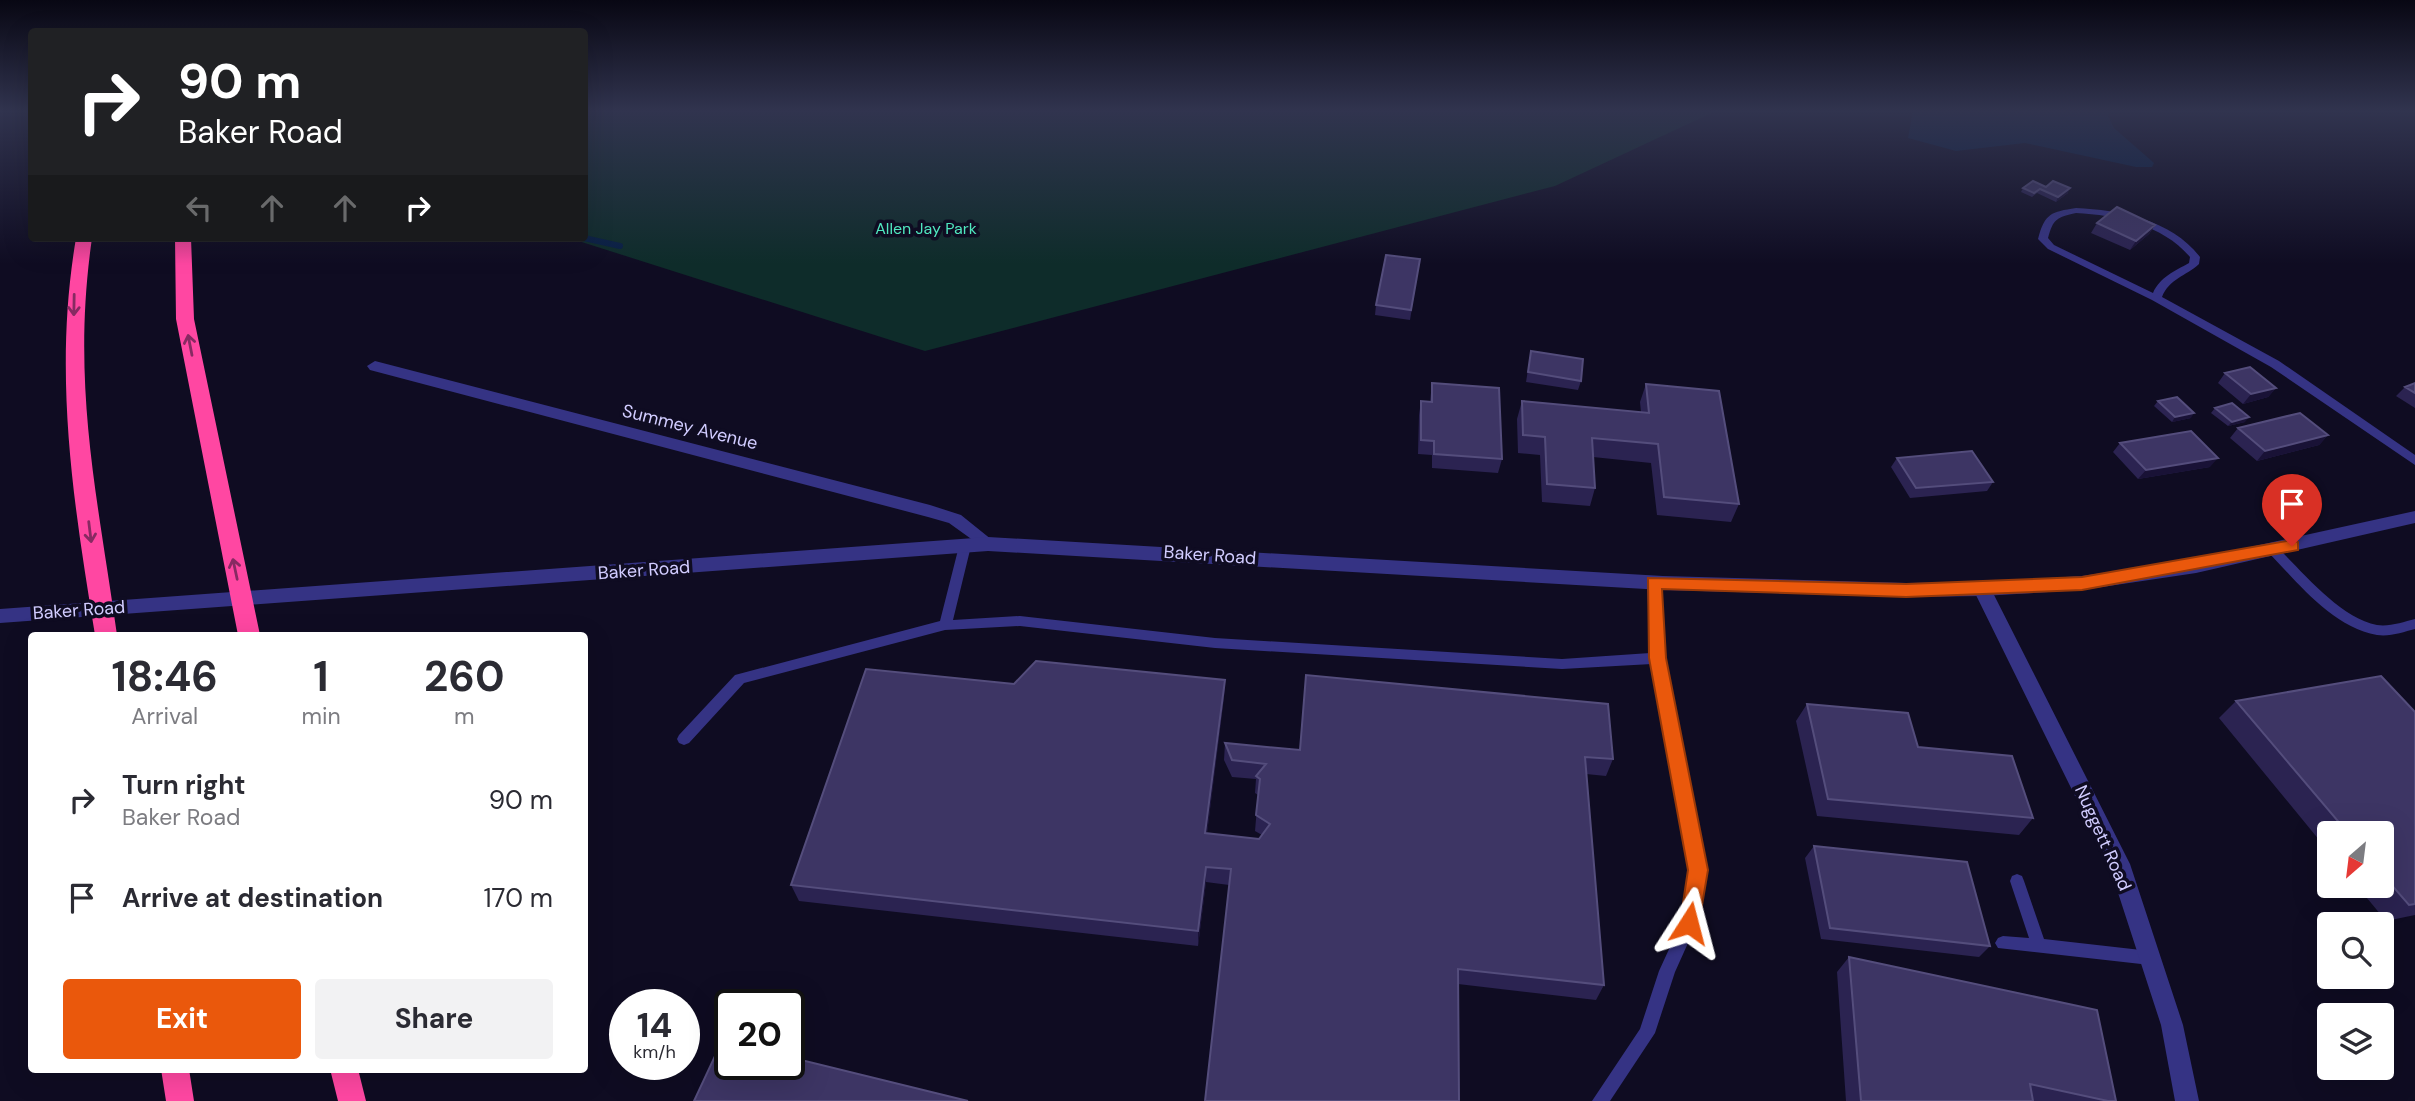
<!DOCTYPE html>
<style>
body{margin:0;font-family:"DM Sans",sans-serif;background:#f2f2f3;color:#2b2b33;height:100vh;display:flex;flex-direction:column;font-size:26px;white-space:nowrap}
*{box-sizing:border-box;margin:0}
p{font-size:23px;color:#7c7c81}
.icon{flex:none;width:38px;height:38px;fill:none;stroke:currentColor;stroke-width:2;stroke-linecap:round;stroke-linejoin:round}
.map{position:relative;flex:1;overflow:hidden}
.sheet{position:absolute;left:28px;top:632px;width:560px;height:441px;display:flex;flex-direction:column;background:#fff;border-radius:7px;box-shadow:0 7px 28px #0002}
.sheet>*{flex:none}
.top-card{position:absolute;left:28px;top:28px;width:560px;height:214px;border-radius:7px;box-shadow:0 7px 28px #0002;background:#202124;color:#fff;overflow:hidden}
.needle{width:46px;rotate:208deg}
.fabs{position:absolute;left:2317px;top:821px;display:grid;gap:14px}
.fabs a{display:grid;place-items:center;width:77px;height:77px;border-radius:7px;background:#fff;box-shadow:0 7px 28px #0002;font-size:35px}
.speed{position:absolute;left:609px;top:989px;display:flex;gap:14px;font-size:35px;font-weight:700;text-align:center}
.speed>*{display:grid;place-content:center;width:91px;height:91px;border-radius:50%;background:#fff;box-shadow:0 7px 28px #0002;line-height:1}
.speed small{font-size:18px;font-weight:400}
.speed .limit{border:4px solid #111;border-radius:10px;background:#fff;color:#111}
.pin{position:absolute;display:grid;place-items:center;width:60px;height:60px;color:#fff;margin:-72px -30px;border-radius:50% 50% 50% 0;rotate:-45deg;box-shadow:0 0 7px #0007}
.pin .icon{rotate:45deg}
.me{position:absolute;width:77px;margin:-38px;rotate:9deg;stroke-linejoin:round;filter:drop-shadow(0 0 5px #0008)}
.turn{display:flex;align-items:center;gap:24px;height:147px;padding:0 35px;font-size:32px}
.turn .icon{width:91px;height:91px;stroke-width:2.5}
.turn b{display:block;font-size:49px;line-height:60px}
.lanes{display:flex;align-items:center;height:66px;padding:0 35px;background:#0003;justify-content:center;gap:35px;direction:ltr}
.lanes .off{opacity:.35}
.eta{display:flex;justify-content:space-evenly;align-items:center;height:119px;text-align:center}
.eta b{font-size:42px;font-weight:700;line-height:49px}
.action{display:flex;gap:14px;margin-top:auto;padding:14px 35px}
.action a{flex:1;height:80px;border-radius:7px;background:#ea580c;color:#fff;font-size:28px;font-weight:700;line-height:80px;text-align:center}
.action a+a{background:#f2f2f3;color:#2b2b33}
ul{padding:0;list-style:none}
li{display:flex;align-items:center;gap:21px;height:98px;padding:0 35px}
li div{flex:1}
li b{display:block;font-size:26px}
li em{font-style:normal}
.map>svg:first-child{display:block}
.green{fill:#0e2c2a}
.water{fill:#081f44}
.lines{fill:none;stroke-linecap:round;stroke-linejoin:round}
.stream{stroke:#081f44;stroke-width:6}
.service{fill:#353384;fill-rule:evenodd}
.minor{fill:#353384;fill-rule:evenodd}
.tertiary{fill:#353384;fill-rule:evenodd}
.motorway{fill:#ff47a2;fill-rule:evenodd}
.wall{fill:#2b2351}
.shaded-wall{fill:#191236}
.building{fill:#3d3564;stroke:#544d7c;stroke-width:2}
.oneway{stroke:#872a62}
.route{fill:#ea580c;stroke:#983908;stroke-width:2}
.labels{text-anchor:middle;stroke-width:7;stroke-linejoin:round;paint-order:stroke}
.far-park-label{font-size:16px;fill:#50e7bf;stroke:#0f0c22}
.street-label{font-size:18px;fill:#d1ccff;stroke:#0f0c22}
</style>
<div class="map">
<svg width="2415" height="1101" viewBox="0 0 2415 1101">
<rect width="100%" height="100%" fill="#0f0c22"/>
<!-- green -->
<path class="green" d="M585 110H1718L1555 186 925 351 569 238H584Z"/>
<!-- water -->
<path class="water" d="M1913 110H2110L2108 116 2114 128 2154 163 2152 167H2136L2025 143 1956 151 1908 138Z"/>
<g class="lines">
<!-- stream -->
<path class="stream" d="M584 238 620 246"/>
<!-- service -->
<path class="service" d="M2076 208C2120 210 2172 220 2200 257L2199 264C2186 276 2169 279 2162 297L2279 361 2415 455V465L2271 367 2152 300 2048 249 2038 239C2045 213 2051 212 2076 208ZM2076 213C2117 215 2163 225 2190 257L2189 263C2175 271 2160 277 2153 293L2054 245 2048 238C2053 219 2057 217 2076 213Z
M965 541 971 546 953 620 1020 616 1215 638 1562 659 1650 653 1647 582 1649 579H1657L1659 582 1664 658 1705 870 1697 923 1675 972 1655 1033 1610 1101H1592L1640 1029 1659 971 1681 923 1691 870 1652 664 1562 669 1215 648 1020 626 945 630 744 683 689 743 684 745 679 743 677 739 679 735 735 675 940 621 959 546Z
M2273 545 2277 547C2303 572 2340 618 2377 625 2389 627 2403 622 2415 619V629C2403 632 2390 637 2377 635 2332 627 2299 584 2269 553L2267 550 2269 547Z
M2017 874 2022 876 2024 881 2044 939 2150 951 2155 953 2158 958 2155 963 2150 965 1998 948 1995 943 1998 938 2003 936 2029 938 2010 881 2012 876Z"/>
<!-- minor -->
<path class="minor" d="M375 361 930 505 961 515 997 544 988 551 949 523 928 517 370 370 367 366Z
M1982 582 1988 584 1991 589 2130 864 2183 1025 2199 1101H2175L2161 1025 2109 865 1973 589 1976 584Z"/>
<!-- tertiary -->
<path class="tertiary" d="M2415 511V523L2196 573 2082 590 1982 596 1907 597 1663 590 988 551 0 623V609L988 537 1663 576 1907 583 1982 582 2082 576 2196 559Z"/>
<!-- motorway -->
<path class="motorway" d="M76 238H92C71 384 97 493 117 635H95C73 500 53 374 76 238Z
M175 238H191L194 319 260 635H238L176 319Z
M161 1069H189L194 1101H166Z
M330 1069H358L366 1101H338Z"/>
</g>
<!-- wall -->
<path class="wall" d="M2046 187 2068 193 2056 202 2037 193 2032 197 2021 192 2023 188Z
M2097 223 2155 225 2149 234 2130 250 2091 233Z
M1420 259 1410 320 1375 315 1376 305Z
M1531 351 1581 381 1578 390 1526 382Z
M2225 373 2276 388 2268 397 2243 404 2218 383Z
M1432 383 1502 459 1498 473 1432 468V455L1418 454 1419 415 1421 401 1430 402Z
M2415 383V408L2396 396 2405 387Z
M1646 384 1739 504 1731 522 1657 515 1651 463 1593 457 1595 488 1590 506 1542 502 1540 455 1518 453 1517 419 1522 401 1641 412 1640 402Z
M2158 401 2191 418 2172 422 2154 406Z
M2215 408 2245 422 2228 426 2211 413Z
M2238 428 2328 435 2319 445 2257 461 2230 438Z
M2120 443 2210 467 2138 479 2113 452Z
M1897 458 1993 482 1987 491 1910 498 1891 467Z
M1306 675 1613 759 1606 776 1586 774 1604 985 1596 1000 1458 984 1229 885 1206 882 1198 946 799 901 791 885 1014 684 1225 680 1224 697 1207 833 1259 839 1262 835 1255 831 1258 795 1255 793 1256 779 1232 777 1224 760 1225 743 1300 750Z
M2236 701 2415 712V915L2386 921 2357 886H2382V833H2329V852L2219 718Z
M1807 704 1918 747 2033 818 2019 835 1817 816 1796 721Z
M1814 846 1990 946 1979 957 1821 939 1805 858Z
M1849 957 2116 1101H1846L1837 972Z"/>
<!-- shaded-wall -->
<path class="shaded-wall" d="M2070 188 2068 193 2056 202 2058 197Z
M2155 225 2149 234 2130 250 2136 241Z
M2276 388 2268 397 2243 404 2251 394Z
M2194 413 2191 418 2172 422 2175 417Z
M2249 417 2245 422 2228 426 2232 422Z
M2328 435 2319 445 2257 461 2265 451Z
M2218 458 2210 467 2138 479 2146 470Z
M1225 680 1224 697 1205 849V833Z
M1206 867V882L1198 946V931Z"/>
<!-- building -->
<path class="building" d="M2033 181 2046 187 2053 181 2070 188 2058 197 2040 189 2034 193 2023 188Z
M2117 207 2155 225 2136 241 2097 223Z
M1386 255 1420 259 1411 310 1376 305Z
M1531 351 1583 359 1581 381 1528 372Z
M2250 367 2276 388 2251 394 2225 373Z
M1432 383 1499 388 1502 459 1434 454V441L1421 440V401L1432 402Z
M2415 383V393L2405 387Z
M1646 384 1719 391 1739 504 1664 497 1658 444 1592 438 1595 488 1547 484 1545 437 1523 435 1522 401 1649 413Z
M2177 397 2194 413 2175 417 2158 401Z
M2232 403 2249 417 2232 422 2215 408Z
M2300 413 2328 435 2265 451 2238 428Z
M2191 431 2218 458 2146 470 2120 443Z
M1972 451 1993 482 1916 488 1897 458Z
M1036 661 1225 680 1205 833 1259 839 1270 824 1256 815 1260 779 1256 776 1266 764 1232 760 1225 743 1300 750 1306 675 1608 704 1613 759 1585 757 1604 985 1458 969 1459 1101H1205L1231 869 1206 867 1198 931 791 885 866 669 1014 684Z
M2381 676 2415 712V904L2409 905 2382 874V833H2348L2236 701Z
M1807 704 1908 713 1918 747 2012 756 2033 818 1828 799Z
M1814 846 1967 862 1990 946 1830 928Z
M1849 957 2097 1010 2116 1101H2108L2030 1084 2033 1101H1861Z
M722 1041 730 1042V1064H789V1057L968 1101H694Z"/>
<!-- one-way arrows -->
<defs><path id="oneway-shaft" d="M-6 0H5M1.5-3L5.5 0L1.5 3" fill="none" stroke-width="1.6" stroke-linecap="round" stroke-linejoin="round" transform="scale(1.75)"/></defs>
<g class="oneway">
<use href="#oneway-shaft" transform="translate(74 305) rotate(91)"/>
<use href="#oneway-shaft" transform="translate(190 345) rotate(-101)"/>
<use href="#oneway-shaft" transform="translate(90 532) rotate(83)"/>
<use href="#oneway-shaft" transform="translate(235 569) rotate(-102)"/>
</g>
<!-- sky -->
<linearGradient id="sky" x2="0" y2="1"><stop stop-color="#080713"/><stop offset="0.42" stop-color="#31344f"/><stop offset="1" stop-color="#31344f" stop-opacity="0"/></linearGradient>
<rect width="2415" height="264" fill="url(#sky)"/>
<!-- route -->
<path class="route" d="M2292 540 2298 542V550L2082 590 1906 597 1662 589 1666 658 1708 870 1699 923 1696 930 1689 933 1682 930 1680 923 1688 870 1649 658 1648 578 1906 584 2082 577Z"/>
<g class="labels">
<!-- far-park labels -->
<g class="far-park-label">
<text x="926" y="234">Allen Jay Park</text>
</g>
<!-- street labels -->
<g class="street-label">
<text transform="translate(690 427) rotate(14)" y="6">Summey Avenue</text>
<text transform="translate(1210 555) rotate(4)" y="6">Baker Road</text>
<text transform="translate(644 570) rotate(-4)" y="6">Baker Road</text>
<text transform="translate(79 610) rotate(-4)" y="6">Baker Road</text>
<text transform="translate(2103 838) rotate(66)" y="6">Nuggett Road</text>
</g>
</g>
</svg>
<div class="fabs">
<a><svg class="needle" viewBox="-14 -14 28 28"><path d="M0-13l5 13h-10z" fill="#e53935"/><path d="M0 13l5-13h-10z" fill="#7c7c81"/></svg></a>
<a><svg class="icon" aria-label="search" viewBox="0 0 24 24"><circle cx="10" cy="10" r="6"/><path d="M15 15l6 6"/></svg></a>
<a><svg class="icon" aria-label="layers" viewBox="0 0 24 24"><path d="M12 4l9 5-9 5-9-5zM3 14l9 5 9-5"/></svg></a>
</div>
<div class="speed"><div>14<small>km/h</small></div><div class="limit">20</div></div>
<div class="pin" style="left:2292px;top:546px;background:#d93025"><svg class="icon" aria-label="arrive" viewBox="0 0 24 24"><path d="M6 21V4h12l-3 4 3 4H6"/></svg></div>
<svg class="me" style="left:1689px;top:923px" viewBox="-20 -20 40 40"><path d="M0-17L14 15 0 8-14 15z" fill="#ea580c" stroke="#fff" stroke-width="4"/></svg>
<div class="top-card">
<div class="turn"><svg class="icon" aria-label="right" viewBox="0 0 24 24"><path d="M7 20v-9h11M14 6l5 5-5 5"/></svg><div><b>90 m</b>Baker Road</div></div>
<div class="lanes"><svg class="icon off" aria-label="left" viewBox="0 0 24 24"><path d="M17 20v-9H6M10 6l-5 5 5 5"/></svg><svg class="icon off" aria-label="ahead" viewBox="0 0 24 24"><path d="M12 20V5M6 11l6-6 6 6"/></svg><svg class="icon off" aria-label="ahead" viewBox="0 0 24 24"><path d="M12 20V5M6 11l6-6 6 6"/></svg><svg class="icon" aria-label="right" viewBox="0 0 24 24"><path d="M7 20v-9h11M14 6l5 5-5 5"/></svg></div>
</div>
<section class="sheet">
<div class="eta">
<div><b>18:46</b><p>Arrival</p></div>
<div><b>1</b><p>min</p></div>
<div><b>260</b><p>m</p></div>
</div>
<ul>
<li><svg class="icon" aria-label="right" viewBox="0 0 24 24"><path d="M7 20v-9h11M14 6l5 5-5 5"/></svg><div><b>Turn right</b><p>Baker Road</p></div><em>90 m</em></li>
<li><svg class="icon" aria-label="arrive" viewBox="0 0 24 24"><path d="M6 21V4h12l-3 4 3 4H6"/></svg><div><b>Arrive at destination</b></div><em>170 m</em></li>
</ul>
<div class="action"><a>Exit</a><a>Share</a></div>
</section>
</div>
